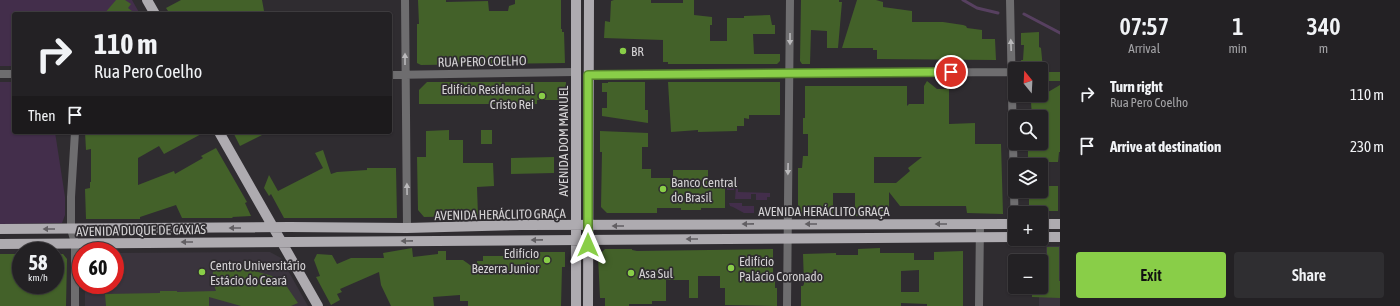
<!DOCTYPE html>
<meta charset="utf-8">
<style>
body{margin:0;font-family:"Asap Condensed",sans-serif;background:#2f2e31;color:#f1f3f6;height:100vh;display:flex;flex-direction:column;font-size:15px;white-space:nowrap}
*{box-sizing:border-box;margin:0}
p{font-size:13px;color:#a3a3a6}
.icon{flex:none;width:22px;height:22px;fill:none;stroke:currentColor;stroke-width:2;stroke-linecap:round;stroke-linejoin:round}
.map{position:relative;flex:1;overflow:hidden}
.panel{display:flex;flex-direction:column;background:#232124;width:340px}
.panel>*{flex:none}
.banner{position:absolute;left:12px;top:12px;width:380px;height:122px;border-radius:4px;box-shadow:0 1px 3px #0004,0 0 0 1px #403e41;background:#232124;color:#f1f3f6;overflow:hidden}
.needle{width:26px;rotate:342deg}
.controls{position:absolute;left:1008px;top:62px;display:grid;gap:8px}
.controls a{display:grid;place-items:center;width:40px;height:40px;border-radius:4px;background:#232124;box-shadow:0 1px 3px #0004,0 0 0 1px #403e41;font-size:20px}
.speed{position:absolute;left:12px;top:242px;display:flex;gap:8px;font-size:20px;font-weight:700;text-align:center}
.speed>*{display:grid;place-content:center;width:52px;height:52px;border-radius:50%;background:#232124;box-shadow:0 1px 3px #0004,0 0 0 1px #403e41;line-height:1}
.speed small{font-size:10px;font-weight:400}
.speed .limit{border:6px solid #d22;background:#fff;color:#111}
.pin{position:absolute;display:grid;place-items:center;width:34px;height:34px;color:#fff;margin:-17px;border:2px solid #fff;border-radius:50%;box-shadow:0 1px 4px #0007}
.me{position:absolute;width:44px;margin:-22px;rotate:0deg;stroke-linejoin:round;filter:drop-shadow(0 0 3px #0008)}
.turn{display:flex;align-items:center;gap:14px;height:84px;padding:0 16px;font-size:18px}
.turn .icon{width:52px;height:52px;stroke-width:2.5}
.turn b{display:block;font-size:28px;line-height:34px}
.then{display:flex;align-items:center;height:38px;padding:0 16px;background:#0003;gap:8px;font-size:15px}
.eta{display:flex;justify-content:space-evenly;align-items:center;height:68px;text-align:center}
.eta b{font-size:24px;font-weight:600;line-height:28px}
.cta{display:flex;gap:8px;margin-top:auto;padding:8px 16px}
.cta a{flex:1;height:46px;border-radius:4px;background:#89ce48;color:#111;font-size:16px;font-weight:600;line-height:46px;text-align:center}
.cta a+a{background:#2f2e31;color:#f1f3f6}
ul{padding:0;list-style:none}
li{display:flex;align-items:center;gap:12px;height:52px;padding:0 16px}
li div{flex:1}
li b{display:block;font-size:15px}
li em{font-style:normal}
main{display:flex;flex:1;min-height:0}
.map>svg:first-child{display:block}
.built{fill:#3a343d}
.green{fill:#432e4b}
.lines{fill:none;stroke-linecap:round;stroke-linejoin:round}
.stream{stroke:#574060;stroke-width:3}
.building{fill:#436129;fill-rule:evenodd}
.minor{stroke:#6e6d6f;stroke-width:8}
.tertiary{stroke:#6e6d6f;stroke-width:8}
.primary{stroke:#aeabb0;stroke-width:10}
.oneway{fill:#bab9bb}
.oneway2{fill:#625f63}
.route-casing{stroke:#59862f;stroke-width:10}
.route{stroke:#89ce48;stroke-width:7}
.poi-dot{fill:#89ce48;stroke:#2f2c30;stroke-width:1.5}
.labels{text-anchor:middle;stroke-width:3.5;stroke-linejoin:round;paint-order:stroke}
.poi-label{font-size:13px;fill:#d4d2d4;stroke:#2f2c30;text-anchor:start}
.street-label{font-size:13px;fill:#d4d2d4;stroke:#2f2c30}
</style>
<main>
<div class="map">
<svg width="1060" height="306" viewBox="0 0 1060 306">
<rect width="100%" height="100%" fill="#2f2c30"/>
<!-- built -->
<path class="built" d="M1046 246H1060V306H1039V292L1046 291Z
M270 252 281 258 308 306H85V285H115V253Z"/>
<!-- green -->
<path class="green" d="M0 0H132L140 14H14V66H0Z
M0 82H14V132H55L65 197V215L62 223 0 224Z
M736 180H738V192L770 193V197H767V200H756V194H751V199H735L736 186H734V190H727V181H733V184H735Z
M729 203H742V206H754V213H744L733 207 730 206Z"/>
<g class="lines">
<!-- stream -->
<path class="stream" d="M963 0 977 8 998 13
M1024 14 1060 33"/>
</g>
<!-- building -->
<path class="building" d="M116 0H125L131 4 128 8 136 14H104Z
M181 0H262L264 11 261 12V14H170L166 8Z
M418 0H446V2L488 1 489 11H508L509 6 515 4V0H561V29H562V32H564L565 63 421 65 417 63V24H419Z
M614 0H651V3H683V0H694V15L712 17V25H710V41H727V18H744V16L770 15 772 25H775V34H753L754 54H780V61L777 64H668V62H663V40L604 38 605 21 610 22 611 1Z
M801 0H839V2H842L838 48H827V31L811 30 810 64H802L800 61Z
M857 0H876L883 2V7L912 11V22H943L963 25 966 26 967 28 982 30V39H995L996 60 877 59V50H873V48H842Z
M1039 32V47L1041 48 1043 69H1022L1021 60H1023L1024 45H1021V33Z
M1041 72H1060V81H1041Z
M927 81 937 89H949V124L975 123V144H1001L1003 214 967 213 966 206H900L889 192V211H872V216H855V193H833V216H798V168H802L803 156H808V134H803V118H805V86H907V106L909 104H924V86ZM874 157H922L908 168 910 171 896 183H874Z
M427 82H566V100H537V104H419V90Z
M608 82H645V110H648V123L602 116V108H607V92H602V83H608Z
M668 82H780V115H749V119L744 118V126H737V131L698 132V130L671 132Z
M1060 85V152H1059L1058 162H1028V150H1032V143H1041V117H1032L1031 102Z
M449 130V140H463V163H493L494 186 477 187 478 216 424 217 418 210 417 157H426V131Z
M481 130H492V144H481Z
M600 131 648 133V147H642V169H651V178H673V170H708V181L712 180V185H725V208H701V210H681V208H657V213H607L601 207 602 152H600Z
M85 132H205L164 154 159 146 138 158V185L174 171 175 174 203 158 201 156 216 148 247 202 245 203 251 216 232 217 233 218H182L176 205 140 217V219H86L85 189 90 188V182H91V149L86 150Z
M233 132H268L240 146Z
M323 150 331 174 337 172 367 170V168H396L397 218H284L271 194 269 196 264 188 269 175 278 191 323 168 315 153Z
M554 157V173L511 174V158Z
M1041 186H1058V211H1029V191H1041Z
M1047 247H1059V281H1060V298L1032 297V287H1041V256H1047Z
M412 248 413 257 438 254V251H446V260H463L477 270V261H483V256H520L530 255V252H565V267H562L561 306H468V301H460V295L433 297 434 306H391L381 285 379 272 340 289 342 292 337 294 340 300 331 305 316 277 320 276 314 260 317 254 332 255 337 264 351 258H384L383 253Z
M880 248V253H914V260H934V252L963 251V306H927V304L901 303V306H801V286H803L804 284 803 254 836 253V255H858V249ZM919 270V292H901V271Z
M605 249H632V250L637 251 773 249V281H775V288H777V306L725 305V288H720V276H698V298H689V280H666V301H652V304H629V306H605V298H600L598 256Z
M0 254H21V285H55V254H63L67 259 66 306H0Z
M225 262 272 276 285 284 298 303 291 306H241L209 297V306H106L105 294 160 293V291H177V292L216 291 212 279 213 272 215 267 223 270Z"/>
<g class="lines">
<!-- minor -->
<path class="minor" d="M405 0 407 228
M1010 0 1015 237
M0 74H14
M390 75 575 72
M588 75 1012 72
M71 229V197L75 132
M787 306 790 0
M979 306 980 224"/>
<!-- tertiary -->
<path class="tertiary" d="M71 229 75 243V306"/>
<!-- primary -->
<path class="primary" d="M147 0 155 14
M219 132 318 306
M1041 224H1060
M0 229 290 227 407 228 520 225 1015 224
M1041 237H1060
M0 244 1015 237
M576 306V0
M588 306 589 0"/>
</g>
<!-- one-way arrows -->
<defs><path id="oneway-solid" d="M-6-.8H1V-3.2L6.5 0L1 3.2V.8H-6Z"/></defs>
<g class="oneway">
<use href="#oneway-solid" transform="translate(790 39) rotate(90)"/>
<use href="#oneway-solid" transform="translate(1011 45) rotate(-92)"/>
<use href="#oneway-solid" transform="translate(405 59) rotate(-90)"/>
<use href="#oneway-solid" transform="translate(788 169) rotate(91)"/>
<use href="#oneway-solid" transform="translate(407 189) rotate(-91)"/>
</g>
<g class="oneway2">
<use href="#oneway-solid" transform="translate(748 224) rotate(179)"/>
<use href="#oneway-solid" transform="translate(811 224) rotate(-180)"/>
<use href="#oneway-solid" transform="translate(941 224) rotate(-180)"/>
<use href="#oneway-solid" transform="translate(618 226) rotate(-180)"/>
<use href="#oneway-solid" transform="translate(235 228) rotate(180)"/>
<use href="#oneway-solid" transform="translate(49 229) rotate(-180)"/>
<use href="#oneway-solid" transform="translate(692 239) rotate(-180)"/>
<use href="#oneway-solid" transform="translate(537 240) rotate(179)"/>
<use href="#oneway-solid" transform="translate(407 241) rotate(179)"/>
<use href="#oneway-solid" transform="translate(187 242) rotate(-180)"/>
</g>
<g class="lines">
<defs>
<path id="route" d="M588 245V75L951 72"/>
</defs>
<!-- route casing -->
<use href="#route" class="route-casing"/>
<!-- route -->
<use href="#route" class="route"/>
</g>
<!-- markers -->
<g class="poi-dot">
<circle cx="623" cy="51" r="4"/>
<circle cx="542" cy="96" r="4"/>
<circle cx="663" cy="189" r="4"/>
<circle cx="547" cy="260" r="4"/>
<circle cx="731" cy="268" r="4"/>
<circle cx="202" cy="272" r="4"/>
<circle cx="631" cy="273" r="4"/>
</g>
<g class="labels">
<!-- poi labels -->
<g class="poi-label">
<text x="631" y="56">BR</text>
<text x="534" y="94" text-anchor="end">Edifício Residencial<tspan x="534" dy="15">Cristo Rei</tspan></text>
<text x="671" y="187">Banco Central<tspan x="671" dy="15">do Brasil</tspan></text>
<text x="539" y="258" text-anchor="end">Edifício<tspan x="539" dy="15">Bezerra Junior</tspan></text>
<text x="739" y="266">Edifício<tspan x="739" dy="15">Palácio Coronado</tspan></text>
<text x="210" y="270">Centro Universitário<tspan x="210" dy="15">Estácio do Ceará</tspan></text>
<text x="639" y="278">Asa Sul</text>
</g>
<!-- street labels -->
<g class="street-label">
<text transform="translate(482 61) rotate(-1)" y="5">RUA PERO COELHO</text>
<text transform="translate(563 141) rotate(-90)" y="5">AVENIDA DOM MANUEL</text>
<text x="824" y="216">AVENIDA HERÁCLITO GRAÇA</text>
<text transform="translate(500 214) rotate(-1)" y="5">AVENIDA HERÁCLITO GRAÇA</text>
<text transform="translate(141 230) rotate(-1)" y="5">AVENIDA DUQUE DE CAXIAS</text>
</g>
</g>
</svg>
<div class="controls">
<a><svg class="needle" viewBox="-14 -14 28 28"><path d="M0-13l5 13h-10z" fill="#e53935"/><path d="M0 13l5-13h-10z" fill="#a3a3a6"/></svg></a>
<a><svg class="icon" aria-label="search" viewBox="0 0 24 24"><circle cx="10" cy="10" r="6"/><path d="M15 15l6 6"/></svg></a>
<a><svg class="icon" aria-label="layers" viewBox="0 0 24 24"><path d="M12 4l9 5-9 5-9-5zM3 14l9 5 9-5"/></svg></a>
<a>+</a>
<a>−</a>
</div>
<div class="speed"><div>58<small>km/h</small></div><div class="limit">60</div></div>
<div class="pin" style="left:951px;top:72px;background:#d93025"><svg class="icon" aria-label="arrive" viewBox="0 0 24 24"><path d="M6 21V4h12l-3 4 3 4H6"/></svg></div>
<svg class="me" style="left:588px;top:245px" viewBox="-20 -20 40 40"><path d="M0-17L14 15 0 8-14 15z" fill="#89ce48" stroke="#fff" stroke-width="4"/></svg>
<div class="banner">
<div class="turn"><svg class="icon" aria-label="right" viewBox="0 0 24 24"><path d="M7 20v-9h11M14 6l5 5-5 5"/></svg><div><b>110 m</b>Rua Pero Coelho</div></div>
<div class="then">Then<svg class="icon" aria-label="arrive" viewBox="0 0 24 24"><path d="M6 21V4h12l-3 4 3 4H6"/></svg></div>
</div>
</div>
<section class="panel">
<div class="eta">
<div><b>07:57</b><p>Arrival</p></div>
<div><b>1</b><p>min</p></div>
<div><b>340</b><p>m</p></div>
</div>
<ul>
<li><svg class="icon" aria-label="right" viewBox="0 0 24 24"><path d="M7 20v-9h11M14 6l5 5-5 5"/></svg><div><b>Turn right</b><p>Rua Pero Coelho</p></div><em>110 m</em></li>
<li><svg class="icon" aria-label="arrive" viewBox="0 0 24 24"><path d="M6 21V4h12l-3 4 3 4H6"/></svg><div><b>Arrive at destination</b></div><em>230 m</em></li>
</ul>
<div class="cta"><a>Exit</a><a>Share</a></div>
</section>
</main>
